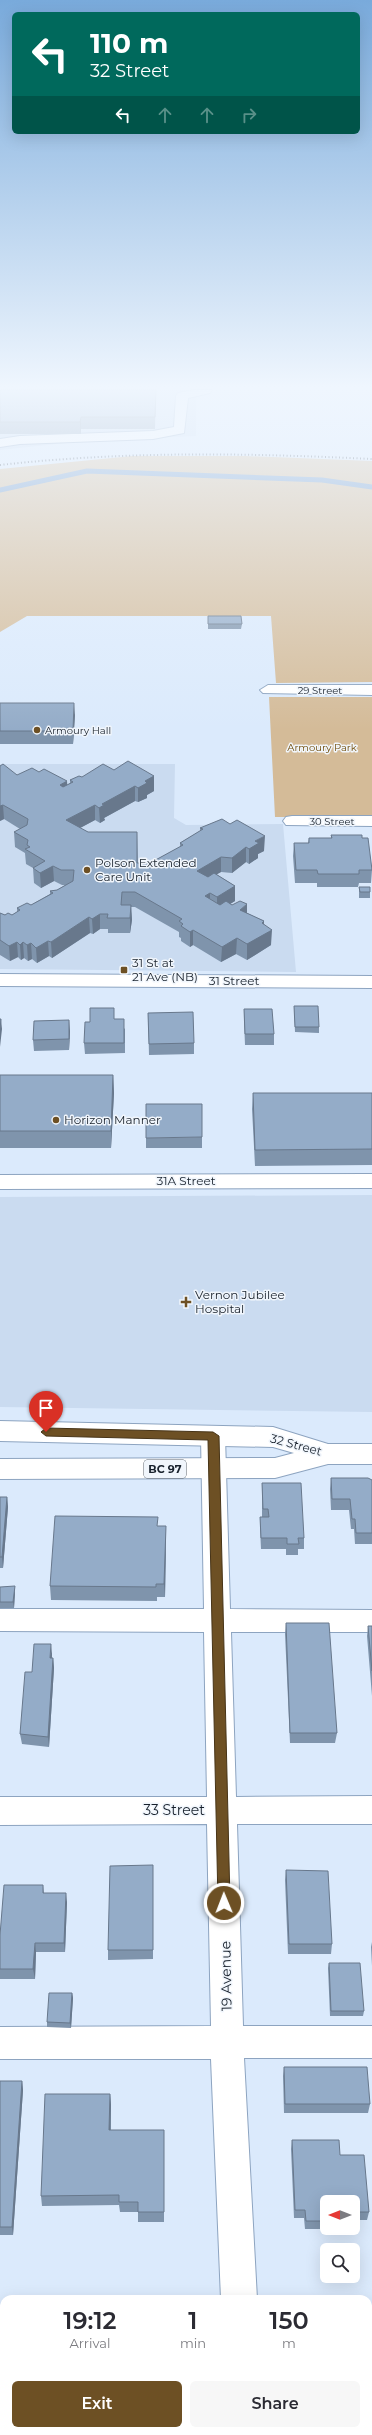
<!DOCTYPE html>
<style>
body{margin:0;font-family:Montserrat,sans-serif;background:#f7f7f7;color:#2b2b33;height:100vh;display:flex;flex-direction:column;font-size:15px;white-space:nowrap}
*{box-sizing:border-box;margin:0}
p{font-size:13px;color:#7c7c81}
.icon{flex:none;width:22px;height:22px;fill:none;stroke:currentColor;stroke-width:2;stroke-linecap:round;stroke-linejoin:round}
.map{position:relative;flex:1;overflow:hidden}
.side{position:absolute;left:0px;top:2295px;width:372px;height:140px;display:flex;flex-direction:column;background:#fff;border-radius:12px 12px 0 0;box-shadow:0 4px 16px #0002}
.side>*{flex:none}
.top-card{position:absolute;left:12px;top:12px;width:348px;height:122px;border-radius:6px;box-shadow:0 4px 16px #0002;background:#00695c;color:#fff;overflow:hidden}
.needle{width:26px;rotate:270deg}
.controls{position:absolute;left:320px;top:2195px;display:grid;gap:8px}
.controls a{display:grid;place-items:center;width:40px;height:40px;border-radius:6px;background:#fff;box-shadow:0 4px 16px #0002;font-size:20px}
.pin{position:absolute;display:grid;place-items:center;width:34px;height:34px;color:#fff;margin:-41px -17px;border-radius:50% 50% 50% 0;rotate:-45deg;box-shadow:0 0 4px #0007}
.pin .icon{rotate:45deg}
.me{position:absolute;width:44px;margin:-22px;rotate:359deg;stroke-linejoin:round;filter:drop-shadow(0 0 3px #0008)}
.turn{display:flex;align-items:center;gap:14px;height:84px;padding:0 12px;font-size:18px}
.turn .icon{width:52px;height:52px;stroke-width:2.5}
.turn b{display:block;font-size:28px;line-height:34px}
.lanes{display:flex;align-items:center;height:38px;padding:0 12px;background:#0003;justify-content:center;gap:20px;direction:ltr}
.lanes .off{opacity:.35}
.eta{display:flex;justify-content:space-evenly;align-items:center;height:68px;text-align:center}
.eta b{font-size:24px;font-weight:600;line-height:28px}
.button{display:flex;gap:8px;margin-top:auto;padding:8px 12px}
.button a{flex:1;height:46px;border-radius:6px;background:#6d5024;color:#fff;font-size:16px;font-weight:600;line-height:46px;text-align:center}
.button a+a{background:#f7f7f7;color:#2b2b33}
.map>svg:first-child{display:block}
.built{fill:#cadbf0}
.green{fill:#d4bb98}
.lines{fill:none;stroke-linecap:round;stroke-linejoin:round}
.stream{stroke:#739ac8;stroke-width:5}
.minor-casing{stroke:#8da4c0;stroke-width:2}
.highway-casing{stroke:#8da4c0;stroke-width:2}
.minor{fill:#fff;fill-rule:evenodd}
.highway{fill:#fff;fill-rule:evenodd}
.rail{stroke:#4d5865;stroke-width:2;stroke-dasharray:1 2.5;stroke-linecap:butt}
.wall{fill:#7f94ac}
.shaded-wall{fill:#68788c}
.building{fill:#94acc8;stroke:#68788c}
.route{fill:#6d5024;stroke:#473417}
.poi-dot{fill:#6d5024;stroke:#f1f6fc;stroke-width:1.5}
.labels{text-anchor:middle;stroke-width:3;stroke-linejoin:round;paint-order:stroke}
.far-street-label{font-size:10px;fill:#18212c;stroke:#f1f6fc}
.far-poi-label{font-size:10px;fill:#18212c;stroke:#f1f6fc;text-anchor:start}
.far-park-label{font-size:10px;fill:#6e4a07;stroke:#f1f6fc}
.shield{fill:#f1f6fc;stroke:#59616a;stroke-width:1}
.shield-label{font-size:11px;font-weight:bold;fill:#18212c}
.poi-label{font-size:12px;fill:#18212c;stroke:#f1f6fc;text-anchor:start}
.street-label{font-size:12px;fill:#18212c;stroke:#f1f6fc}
.near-street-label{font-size:14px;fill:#18212c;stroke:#f1f6fc}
</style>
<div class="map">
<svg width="372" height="2435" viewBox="0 0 372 2435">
<rect width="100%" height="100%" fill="#dbeafc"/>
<!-- built -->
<path class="built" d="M0 390H196V436L85 441 0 450Z
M0 764H175L174 818 186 825 283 824 296 972 0 969Z
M372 1195V1412L0 1407V1197Z"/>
<!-- green -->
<path class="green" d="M132 456H245L372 461V682L276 683 271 616H27L0 632V469Z
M269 697H372V817H275Z"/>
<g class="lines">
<!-- stream -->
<path class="stream" d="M0 490 87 471 322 480 372 487"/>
<defs>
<path id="minor" d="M193 390H212L210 393 188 398 184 433 153 439 20 444 0 447V439L20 436 153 431 174 427 176 396 178 393Z
M268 685H372V695L263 693 260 690Z
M292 816H372V826L286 825 283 821 286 817Z
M0 974 372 976V988L0 986Z
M372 1174V1188L0 1189V1175Z
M213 1426 222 1429 225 1436 230 1609 372 1610V1632H231L236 1797 372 1796V1824H237L243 2026H372V2058H244L257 2299H221L211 2059H0V2027L211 2026 207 1824 0 1825V1797H207L204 1632 0 1631V1609H204L201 1436 204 1429Z
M0 2312H4V2348H0Z
M368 2317H372V2353H368Z
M220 2431H256L257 2435H219Z"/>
<path id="highway" d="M0 1421 273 1427 328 1444H372V1464H328L275 1478 0 1479V1459L275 1458 294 1453 273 1447 0 1441Z"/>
</defs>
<!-- minor casing -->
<use href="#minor" class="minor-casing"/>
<!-- highway casing -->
<use href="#highway" class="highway-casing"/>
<!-- minor -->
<use href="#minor" class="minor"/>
<!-- highway -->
<use href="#highway" class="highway"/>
<!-- rail -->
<path class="rail" d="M0 465C124 451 247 453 372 459"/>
</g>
<!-- wall -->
<path class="wall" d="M0 390H156L155 429H81V434H0Z
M208 616 242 624 241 629H208Z
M0 703 75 715 73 744H0Z
M0 766 17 775 39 772 67 785 70 783V780L114 770 154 776V791L147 795V798L138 802 135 801 104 818 105 820 100 823 95 820 80 828 88 832H137L138 863H150L180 847V843L200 831V828L264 851 258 854V858L249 864 246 862 232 873 221 872 216 874 235 886V901L230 904 247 913 264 921V925L271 945 247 960 236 954 221 962 193 945 190 947 181 941V938L179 937V932L135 907H131L132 920 130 933H108V929H100L93 934 90 933 52 958 49 956 37 963 32 959 28 961 24 958 21 960 18 957 10 961 0 955V913L5 915H12L17 912V908L31 905 50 894V891L57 890 65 885H62L54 881 41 888 34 883 33 868 26 864 25 853 15 847 14 832 20 829 4 819 0 821Z
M331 835 362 838 372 870 371 883H359L358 887H317V883H295L293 856 294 843H308L309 838H331Z
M359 887 370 892V898H359Z
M294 1006 319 1027V1033L295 1032Z
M244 1009 274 1034V1045H245L244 1020Z
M148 1013 194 1043V1054L149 1055Z
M114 1019 125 1029V1053L85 1054 84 1043 90 1022Z
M70 1031 69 1050 34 1051 33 1040Z
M0 1075H113L114 1093 111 1148H0Z
M253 1093H372V1165L255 1166 252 1109Z
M202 1137V1148H146V1138Z
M331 1478 372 1480V1544H355L354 1529H351L349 1510H331L330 1489Z
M262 1483 304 1538V1549H298V1555H286V1549H261L260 1528V1517H262Z
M0 1497H7L8 1507 3 1568H0Z
M158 1526 166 1540 165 1597H157V1601L51 1600 50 1586Z
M0 1587 15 1592 14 1608H0Z
M286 1623 337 1733 335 1743H290L285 1634Z
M368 1626H372V1696L367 1636Z
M52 1654V1658H53L54 1668 49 1747 22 1744 20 1734 32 1672Z
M286 1870 332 1944 331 1954H288L285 1880Z
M153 1875V1959L108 1960V1950Z
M43 1885 44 1893 67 1902 65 1952H36L35 1979H0V1935Z
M372 1942V1966L371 1947Z
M329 1963 364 2011 363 2016H330L328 1968Z
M72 1993 73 1998 71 2028 47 2027V2022Z
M284 2067 370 2104 368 2113H284L283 2076Z
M0 2081H22L23 2090 13 2235H0Z
M110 2094 111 2105V2130L164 2141V2222H138V2212H120L119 2205 42 2206 41 2196Z
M292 2140 340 2155 369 2212 367 2220H353V2202H327V2228H339L338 2229H305L304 2218H294L291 2149Z"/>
<!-- shaded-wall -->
<path class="shaded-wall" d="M81 417V434L80 422Z
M74 703 75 715 73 744V731Z
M154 776V791L147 795V798L138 802V788L145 781Z
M67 781 68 796 60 785Z
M135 786V801L104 818 105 820 100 823 99 808 102 804Z
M3 805 4 819 0 821V806Z
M95 805V820L67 835 66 820Z
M265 836 264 851 258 854V858L249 864V849L255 841Z
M246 847V862L232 873V858Z
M221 857V872L197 886V871Z
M53 866 54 881 41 888 40 873Z
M235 886V901L217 912V897Z
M210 893V908L205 896Z
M247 904V920L240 910Z
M131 905 132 920 130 933V918Z
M100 914V929L93 934 92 919Z
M89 917 90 933 52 958 51 942Z
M264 921V934L272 930 271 945 247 960V944L262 923Z
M193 930V945L190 947V932Z
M237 938 236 954 221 962 222 947Z
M48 941 49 956 37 963 36 948Z
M17 942 18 957 10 961 9 946Z
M23 942 24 958 21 960 20 945Z
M31 943 32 959 28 961 27 945Z
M1 1019 2 1029 0 1047V1029Z
M69 1020 70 1031 69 1050Z
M113 1075 114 1093 111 1148V1131Z
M7 1497 8 1507 3 1568 2 1557Z
M166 1526V1540L165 1597 164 1584Z
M15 1586V1592L14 1608 13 1602Z
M51 1644 52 1654 51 1668 50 1658Z
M53 1658 54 1668 49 1747 48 1737Z
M66 1893 67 1902 65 1952 64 1943Z
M35 1943 36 1952 35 1979 33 1969Z
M72 1993 73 1998 71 2028 70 2023Z
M22 2081 23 2090 13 2235 12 2227Z
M110 2094 111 2105 110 2141 109 2130Z"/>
<!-- building -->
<path class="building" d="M0 390H156L155 417H81L80 422H0Z
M208 616H241L242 624H208Z
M0 703H74L73 731H0Z
M128 761 154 776 145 781 147 783 138 788 135 786 102 804 104 805 99 808 95 805 66 820 88 832H137V863H150L183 845 180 843 203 829 200 828 222 819 230 824 237 820 265 836 255 841 259 843 249 849 246 847 232 858 221 857 197 871 208 877 214 873 235 886 217 897 210 893 205 896 220 905 226 901 232 905 240 901 247 904 240 910 264 921 262 923 272 930 247 944 237 938 222 947 193 930 190 932 181 926 183 924 179 921 182 919 135 892H122L121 905H131L130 918H107L108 914H100L92 919 89 917 51 942 48 941 36 948 31 943 27 945 23 942 20 945 17 942 9 946 0 940V913L5 915 8 913 12 915 20 910 17 908 27 903 31 905 53 893 50 891 57 890 73 881 74 870H61L53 866 40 873 33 868 45 861 25 849 30 847 27 845 28 840 14 832 27 825 28 819 3 805 0 806V766L3 764 17 775 32 768 39 772 44 769 67 781 60 785 63 787 73 782 70 780 79 776 82 777 103 764 114 770Z
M331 835H362V838H368L372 870H359V874H318L317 870H296L294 843H309V838H332Z
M359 887H370V892H360Z
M294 1006H318L319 1027H295Z
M90 1008H114V1019H124V1043H84L85 1022H90Z
M244 1009H272L274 1034H245Z
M193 1012 194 1043 149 1044 148 1013Z
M0 1019H1L0 1029Z
M69 1020V1039L33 1040 34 1021Z
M0 1075H113L111 1131H0Z
M253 1093H372V1149L255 1150Z
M146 1104H202V1137L146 1138Z
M331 1478H368L372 1480V1533H356L355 1519H352L350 1499H332Z
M262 1483H301L304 1538H298L299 1544H287V1538H261L260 1517H269L268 1509H263Z
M0 1497H7L2 1557H0Z
M55 1516 158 1517 157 1526H166L164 1584H156V1587L50 1586Z
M15 1586 13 1602H0V1587Z
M286 1623H329L337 1733H290Z
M368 1626H372V1671Z
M34 1644H51L50 1658H53L48 1737 20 1734 25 1672H32Z
M153 1865V1950H108L110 1866Z
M286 1870 328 1871 332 1944H289Z
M4 1885H43V1893H66L64 1943H35L33 1969H0V1935Z
M329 1963H360L364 2011H331Z
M49 1993H72L70 2023 47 2022Z
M284 2067H367L370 2104H285Z
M0 2081H22L12 2227H0Z
M45 2094H110L109 2130H164V2212H138V2202H119V2195L41 2196Z
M292 2140H339L340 2155H364L369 2212H353V2202H327V2221H306L305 2210H295Z"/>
<!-- sky -->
<linearGradient id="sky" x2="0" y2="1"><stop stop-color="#79aadb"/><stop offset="0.53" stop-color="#eff6fe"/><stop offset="1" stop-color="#eff6fe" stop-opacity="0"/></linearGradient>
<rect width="372" height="730" fill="url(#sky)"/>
<!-- route -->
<path class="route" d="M46 1428 213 1432 219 1436 230 1903 229 1908 224 1909 220 1908 218 1903 208 1440 46 1436 41 1432Z"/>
<!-- markers -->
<g class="poi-dot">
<circle cx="37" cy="730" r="4"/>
<circle cx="87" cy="870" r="4"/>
<rect x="120" y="966" width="8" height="8" rx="2"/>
<circle cx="56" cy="1120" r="4"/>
<path d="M184 1296h4v4h4v4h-4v4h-4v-4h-4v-4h4z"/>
</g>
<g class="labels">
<!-- far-street labels -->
<g class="far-street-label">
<text x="320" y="694">29 Street</text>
<text x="332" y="825">30 Street</text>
</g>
<!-- far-poi labels -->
<g class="far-poi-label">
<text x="45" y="734">Armoury Hall</text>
</g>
<!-- far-park labels -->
<g class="far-park-label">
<text x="322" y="751">Armoury Park</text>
</g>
<!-- shield labels -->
<rect class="shield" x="144" y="1460" width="42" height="18" rx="3"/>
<g class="shield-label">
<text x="165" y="1473">BC 97</text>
</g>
<!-- poi labels -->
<g class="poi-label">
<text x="95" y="867">Polson Extended<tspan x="95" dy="14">Care Unit</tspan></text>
<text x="132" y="967">31 St at<tspan x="132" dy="14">21 Ave (NB)</tspan></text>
<text x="64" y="1124">Horizon Manner</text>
<text x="195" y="1299">Vernon Jubilee<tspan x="195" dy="14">Hospital</tspan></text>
</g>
<!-- street labels -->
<g class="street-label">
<text x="234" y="985">31 Street</text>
<text x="186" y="1185">31A Street</text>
<text transform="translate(296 1445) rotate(15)" y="4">32 Street</text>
</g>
<!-- near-street labels -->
<g class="near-street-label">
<text x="174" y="1815">33 Street</text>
<text transform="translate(226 1976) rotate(-91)" y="5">19 Avenue</text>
</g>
</g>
</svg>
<div class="controls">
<a><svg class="needle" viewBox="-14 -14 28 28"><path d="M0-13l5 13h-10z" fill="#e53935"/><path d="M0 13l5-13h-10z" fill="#7c7c81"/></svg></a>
<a><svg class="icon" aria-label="search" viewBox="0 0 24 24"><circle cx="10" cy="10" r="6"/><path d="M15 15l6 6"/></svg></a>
</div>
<div class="pin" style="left:46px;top:1432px;background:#d93025"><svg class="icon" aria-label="arrive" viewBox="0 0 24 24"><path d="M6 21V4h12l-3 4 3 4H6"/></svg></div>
<svg class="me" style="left:224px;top:1903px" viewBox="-20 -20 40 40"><circle r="17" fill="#6d5024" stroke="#fff" stroke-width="3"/><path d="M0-11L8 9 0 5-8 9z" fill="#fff"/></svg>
<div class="top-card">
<div class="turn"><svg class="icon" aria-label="left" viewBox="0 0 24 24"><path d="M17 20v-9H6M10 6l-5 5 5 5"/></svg><div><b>110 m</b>32 Street</div></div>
<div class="lanes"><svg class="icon" aria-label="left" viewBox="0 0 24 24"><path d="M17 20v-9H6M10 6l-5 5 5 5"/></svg><svg class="icon off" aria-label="ahead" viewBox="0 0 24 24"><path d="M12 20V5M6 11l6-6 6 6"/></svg><svg class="icon off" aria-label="ahead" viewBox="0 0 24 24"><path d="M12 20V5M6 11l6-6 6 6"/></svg><svg class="icon off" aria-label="right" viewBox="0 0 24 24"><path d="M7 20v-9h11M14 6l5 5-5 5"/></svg></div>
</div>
<section class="side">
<div class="eta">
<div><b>19:12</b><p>Arrival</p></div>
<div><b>1</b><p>min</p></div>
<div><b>150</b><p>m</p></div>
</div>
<div class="button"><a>Exit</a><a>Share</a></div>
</section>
</div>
